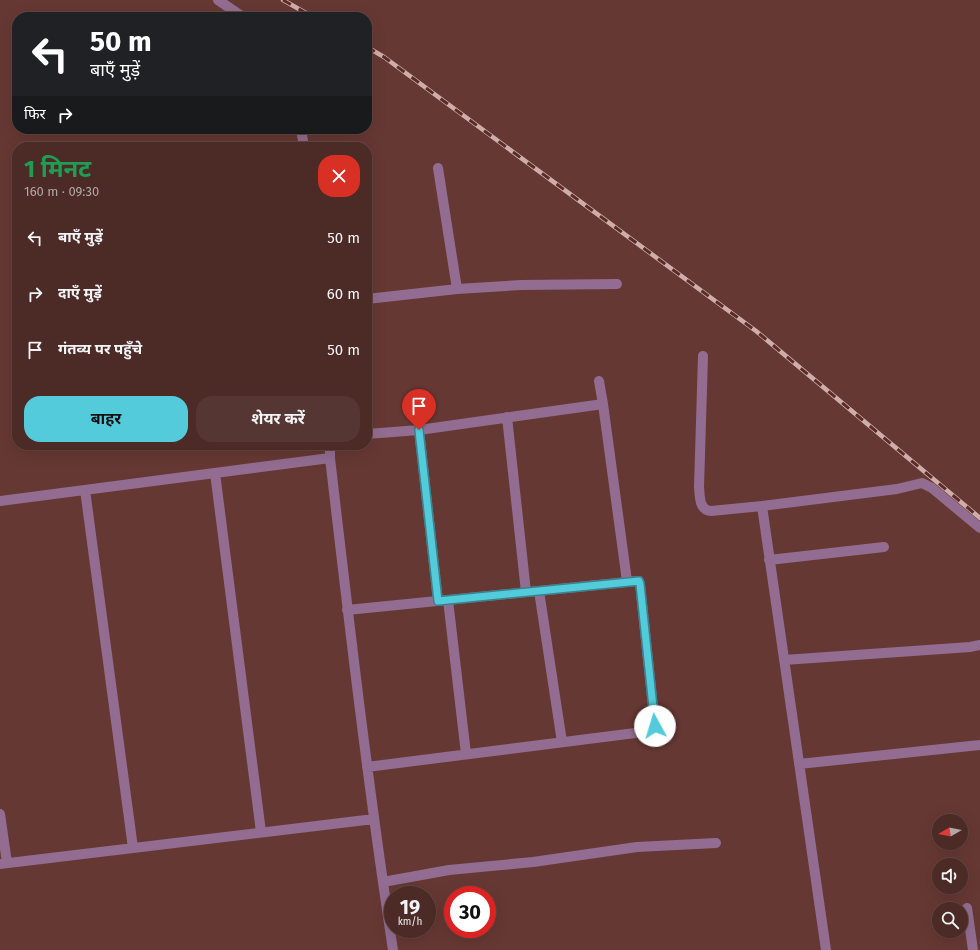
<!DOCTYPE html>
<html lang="hi">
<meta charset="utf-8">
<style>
body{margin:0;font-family:"Fira Sans","Noto Sans Devanagari",sans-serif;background:#563632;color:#f1f3f6;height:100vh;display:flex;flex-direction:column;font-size:15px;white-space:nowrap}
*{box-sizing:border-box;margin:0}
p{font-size:13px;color:#b2a7a7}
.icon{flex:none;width:22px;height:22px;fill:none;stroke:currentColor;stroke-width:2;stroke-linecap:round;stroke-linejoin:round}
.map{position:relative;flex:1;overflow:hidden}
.side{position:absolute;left:12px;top:142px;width:360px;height:308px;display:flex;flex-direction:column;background:#4c2a26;border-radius:16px;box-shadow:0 4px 16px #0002,0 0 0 1px #634643}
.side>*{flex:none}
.banner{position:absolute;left:12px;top:12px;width:360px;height:122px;border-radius:16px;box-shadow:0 4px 16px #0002,0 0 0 1px #634643;background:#202124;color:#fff;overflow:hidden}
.needle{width:26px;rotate:261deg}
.controls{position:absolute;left:932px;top:814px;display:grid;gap:8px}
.controls a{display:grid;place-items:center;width:36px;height:36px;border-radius:50%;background:#4c2a26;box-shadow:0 4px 16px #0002,0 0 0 1px #634643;font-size:20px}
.speed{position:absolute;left:384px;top:886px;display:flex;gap:8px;font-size:20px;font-weight:700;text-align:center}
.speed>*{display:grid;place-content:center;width:52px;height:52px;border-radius:50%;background:#4c2a26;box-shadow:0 4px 16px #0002,0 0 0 1px #634643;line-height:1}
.speed small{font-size:10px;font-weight:400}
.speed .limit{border:6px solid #d22;background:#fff;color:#111}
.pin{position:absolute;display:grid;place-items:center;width:34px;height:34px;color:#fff;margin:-41px -17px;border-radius:50% 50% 50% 0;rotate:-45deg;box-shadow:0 0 4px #0007}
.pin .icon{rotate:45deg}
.me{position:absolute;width:44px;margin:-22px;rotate:354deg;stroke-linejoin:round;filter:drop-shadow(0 0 3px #0008)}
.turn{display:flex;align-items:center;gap:14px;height:84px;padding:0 12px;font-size:18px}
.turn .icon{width:52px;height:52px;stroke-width:2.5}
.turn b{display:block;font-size:28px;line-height:34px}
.then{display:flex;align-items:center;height:38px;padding:0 12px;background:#0003;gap:8px;font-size:15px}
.round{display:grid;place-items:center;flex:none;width:42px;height:42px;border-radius:16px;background:#563632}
.overview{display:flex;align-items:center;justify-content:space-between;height:68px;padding:0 12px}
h1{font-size:24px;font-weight:700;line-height:30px;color:#1e9e55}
.button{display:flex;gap:8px;margin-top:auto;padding:8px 12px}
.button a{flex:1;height:46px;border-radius:16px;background:#53cbda;color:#111;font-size:16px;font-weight:700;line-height:46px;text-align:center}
.button a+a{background:#563632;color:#f1f3f6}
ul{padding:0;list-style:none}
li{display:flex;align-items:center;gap:12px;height:56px;padding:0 12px}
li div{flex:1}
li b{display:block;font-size:15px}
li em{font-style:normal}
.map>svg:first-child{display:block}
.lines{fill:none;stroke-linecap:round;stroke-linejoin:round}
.minor{stroke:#926d91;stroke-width:10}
.rail-casing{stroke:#cfaea9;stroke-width:4.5}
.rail{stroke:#5a2d29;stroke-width:3;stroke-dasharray:9;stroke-linecap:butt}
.route-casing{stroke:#36848e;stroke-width:10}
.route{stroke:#53cbda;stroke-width:7}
</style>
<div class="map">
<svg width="980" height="950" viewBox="0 0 980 950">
<rect width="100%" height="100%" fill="#663833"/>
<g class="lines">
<!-- minor -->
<path class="minor" d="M218 0 243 17
M301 129 304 147
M438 168 457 289
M367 299 457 289 521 285 617 284
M703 356 699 487C700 497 699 510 711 511L762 506 897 489 922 483 932 488 980 528
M599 381 603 404 627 581
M507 417 526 592
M419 430 438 601
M367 434 419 430 603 404
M330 445V458C349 622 368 786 393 950
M215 473 261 832
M85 490 133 848
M0 501 330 458
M762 506 826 950
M769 560 884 547
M539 591 562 742
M448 600 466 754
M347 610 637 581H639L640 584 655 726 651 731 367 767
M784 660 970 647 980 645
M799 764 980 745
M0 814 7 863
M0 864 374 819
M383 882 449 870 533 862 637 847 716 843
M967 908 973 950"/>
<defs>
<path id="rail" d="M283 0 313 17
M367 47 384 57 756 331 980 518"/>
</defs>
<!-- rail casing -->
<use href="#rail" class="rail-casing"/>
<!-- rail -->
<use href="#rail" class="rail"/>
</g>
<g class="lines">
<defs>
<path id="route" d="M419 430 438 601 639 581 640 584 655 726"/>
</defs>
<!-- route casing -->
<use href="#route" class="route-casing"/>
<!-- route -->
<use href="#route" class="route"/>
</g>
</svg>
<div class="controls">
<a><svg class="needle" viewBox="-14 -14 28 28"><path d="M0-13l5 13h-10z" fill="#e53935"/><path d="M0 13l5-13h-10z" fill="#b2a7a7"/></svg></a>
<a><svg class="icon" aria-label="sound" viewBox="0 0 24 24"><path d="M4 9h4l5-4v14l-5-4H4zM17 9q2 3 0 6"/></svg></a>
<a><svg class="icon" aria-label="search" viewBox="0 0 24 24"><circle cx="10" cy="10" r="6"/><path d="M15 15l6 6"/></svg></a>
</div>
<div class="speed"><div>19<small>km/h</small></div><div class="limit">30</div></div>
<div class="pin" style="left:419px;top:430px;background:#d93025"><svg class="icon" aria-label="arrive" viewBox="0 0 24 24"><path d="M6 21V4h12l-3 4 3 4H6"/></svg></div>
<svg class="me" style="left:655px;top:726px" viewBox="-20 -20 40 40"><circle r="19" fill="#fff"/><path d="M0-13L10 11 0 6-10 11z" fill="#53cbda"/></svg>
<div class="banner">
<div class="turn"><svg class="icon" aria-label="left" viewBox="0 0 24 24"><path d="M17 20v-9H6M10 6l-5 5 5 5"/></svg><div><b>50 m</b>बाएँ मुड़ें</div></div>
<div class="then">फिर<svg class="icon" aria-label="right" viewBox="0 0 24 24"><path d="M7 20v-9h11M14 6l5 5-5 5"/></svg></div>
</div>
<section class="side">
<div class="overview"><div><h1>1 मिनट</h1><p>160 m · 09:30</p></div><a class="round" style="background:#d93025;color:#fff"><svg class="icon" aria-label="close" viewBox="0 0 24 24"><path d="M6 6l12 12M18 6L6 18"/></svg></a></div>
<ul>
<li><svg class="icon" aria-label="left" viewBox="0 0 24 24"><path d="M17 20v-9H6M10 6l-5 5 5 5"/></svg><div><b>बाएँ मुड़ें</b></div><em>50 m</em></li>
<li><svg class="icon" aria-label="right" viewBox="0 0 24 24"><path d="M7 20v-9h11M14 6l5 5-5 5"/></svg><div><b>दाएँ मुड़ें</b></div><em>60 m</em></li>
<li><svg class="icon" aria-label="arrive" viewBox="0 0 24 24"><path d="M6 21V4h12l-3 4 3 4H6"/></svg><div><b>गंतव्य पर पहुँचे</b></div><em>50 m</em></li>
</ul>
<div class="button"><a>बाहर</a><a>शेयर करें</a></div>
</section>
</div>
